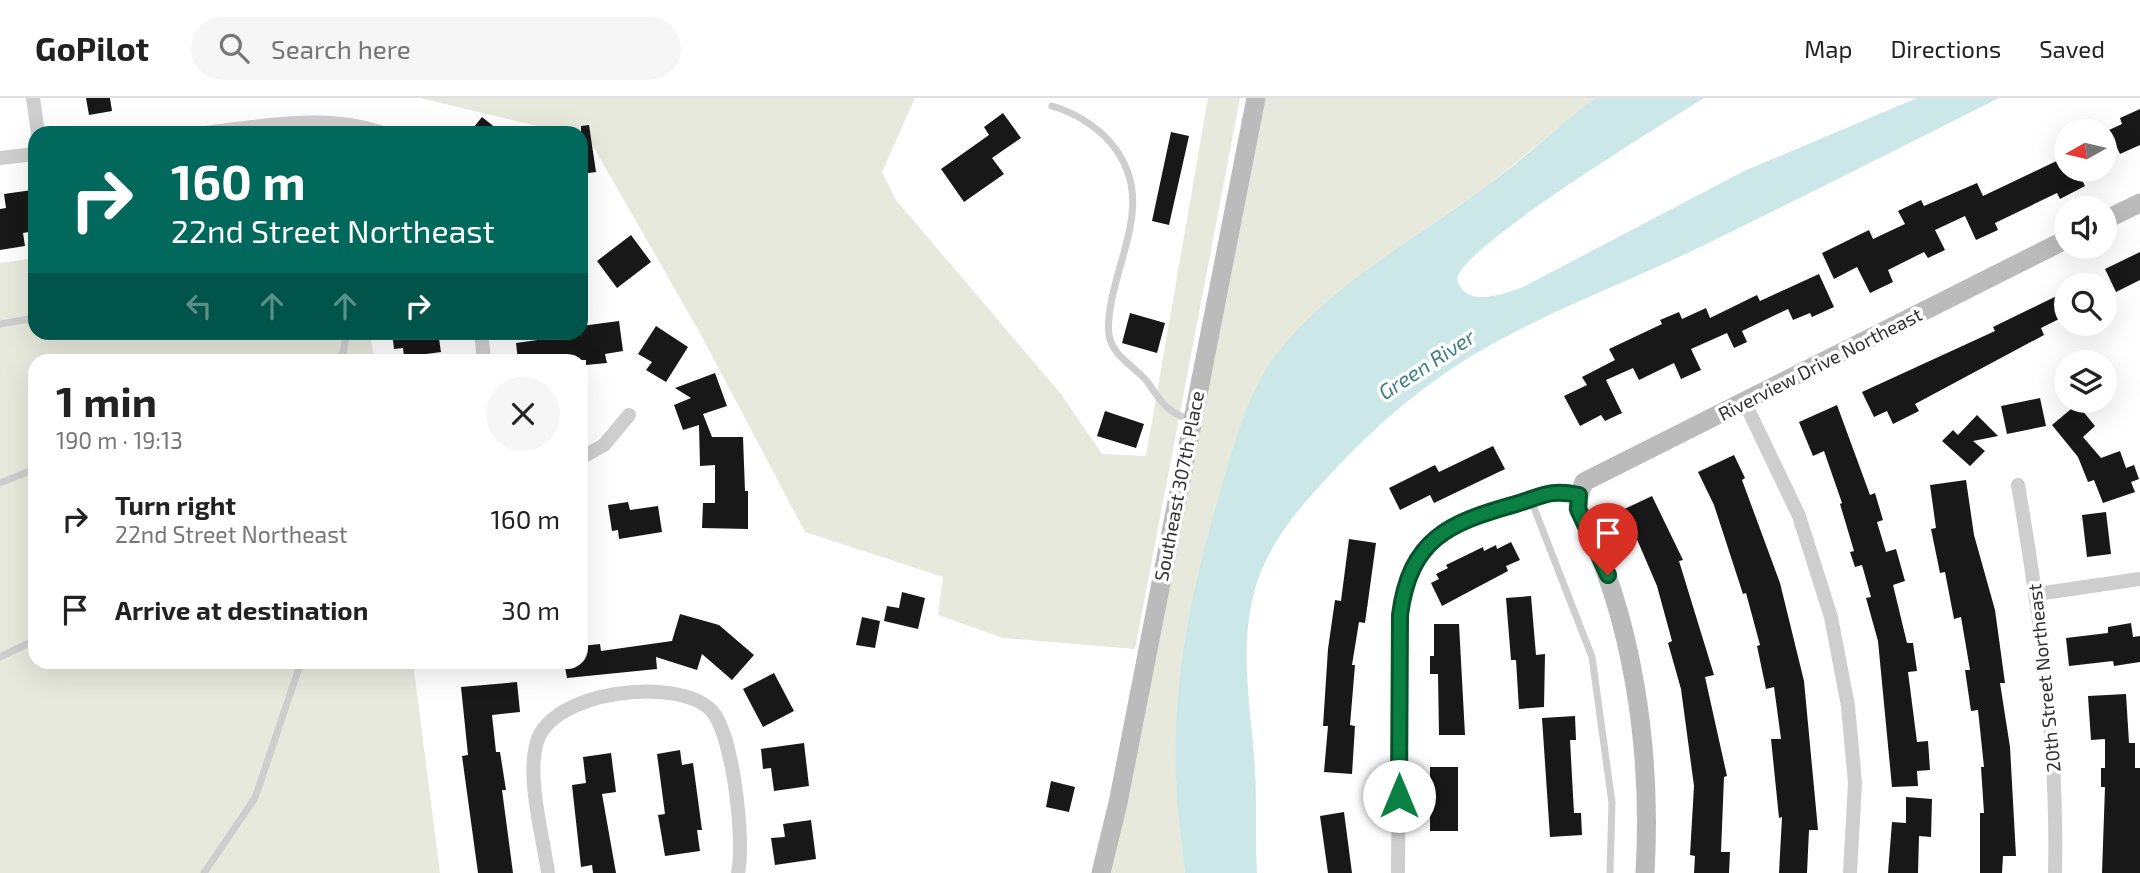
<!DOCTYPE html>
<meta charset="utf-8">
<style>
body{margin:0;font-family:"Exo 2",sans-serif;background:#f6f6f6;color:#222;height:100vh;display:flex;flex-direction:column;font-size:26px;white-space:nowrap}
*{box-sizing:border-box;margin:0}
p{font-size:23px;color:#767676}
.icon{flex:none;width:38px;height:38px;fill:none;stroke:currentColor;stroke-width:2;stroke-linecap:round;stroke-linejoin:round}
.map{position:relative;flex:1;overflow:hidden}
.panel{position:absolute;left:28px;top:256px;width:560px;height:315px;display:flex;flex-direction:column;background:#fff;border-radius:21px;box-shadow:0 7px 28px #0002}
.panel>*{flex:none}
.banner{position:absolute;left:28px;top:28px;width:560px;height:214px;border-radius:21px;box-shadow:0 7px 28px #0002;background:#00695c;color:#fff;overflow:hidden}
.needle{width:46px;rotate:262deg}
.fabs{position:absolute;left:2054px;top:21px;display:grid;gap:14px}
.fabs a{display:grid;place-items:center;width:63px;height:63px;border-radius:50%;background:#fff;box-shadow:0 7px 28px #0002;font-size:35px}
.pin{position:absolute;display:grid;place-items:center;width:60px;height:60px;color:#fff;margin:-72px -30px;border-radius:50% 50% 50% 0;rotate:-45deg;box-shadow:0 0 7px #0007}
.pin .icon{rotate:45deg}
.me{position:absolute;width:77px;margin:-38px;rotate:0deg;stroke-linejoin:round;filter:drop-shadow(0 0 5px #0008)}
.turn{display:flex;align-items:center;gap:24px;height:147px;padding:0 28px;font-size:32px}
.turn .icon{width:91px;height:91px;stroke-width:2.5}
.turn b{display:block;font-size:49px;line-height:60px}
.lanes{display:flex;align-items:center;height:66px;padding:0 28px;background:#0003;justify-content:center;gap:35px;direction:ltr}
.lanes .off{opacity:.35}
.round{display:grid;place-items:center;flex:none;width:74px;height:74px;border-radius:37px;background:#f6f6f6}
.head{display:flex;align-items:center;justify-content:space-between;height:119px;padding:0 28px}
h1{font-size:42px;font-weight:700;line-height:52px}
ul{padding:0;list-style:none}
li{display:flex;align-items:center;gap:21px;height:91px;padding:0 28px}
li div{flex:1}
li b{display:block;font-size:26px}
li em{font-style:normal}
header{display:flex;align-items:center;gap:42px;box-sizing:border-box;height:98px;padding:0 35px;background:#fff;border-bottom:2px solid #e0e0e0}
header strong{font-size:33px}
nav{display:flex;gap:38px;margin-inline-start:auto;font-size:24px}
.search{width:490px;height:63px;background:#f6f6f6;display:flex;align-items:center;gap:18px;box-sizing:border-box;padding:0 24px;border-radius:38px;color:#767676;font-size:26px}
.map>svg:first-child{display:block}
.green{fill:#e8e9dd}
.water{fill:#cbe7e8}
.building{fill:#181818}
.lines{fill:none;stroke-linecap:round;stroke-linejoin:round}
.lane{stroke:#cecece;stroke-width:7}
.street{stroke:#cecece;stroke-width:14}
.secondary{stroke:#bbb;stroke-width:19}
.route-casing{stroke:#07532c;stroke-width:18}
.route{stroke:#0b8043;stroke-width:12}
.labels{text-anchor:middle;stroke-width:7;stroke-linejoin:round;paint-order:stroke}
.street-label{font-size:19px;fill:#313131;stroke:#fff}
.water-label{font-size:21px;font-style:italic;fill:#3f7e82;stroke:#fff}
</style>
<header>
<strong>GoPilot</strong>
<div class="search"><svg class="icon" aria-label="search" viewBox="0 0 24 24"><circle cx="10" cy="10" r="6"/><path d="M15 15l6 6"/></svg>Search here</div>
<nav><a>Map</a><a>Directions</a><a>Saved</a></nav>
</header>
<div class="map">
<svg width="2140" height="775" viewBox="0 0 2140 775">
<rect width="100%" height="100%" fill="#fff"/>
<!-- green -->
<path class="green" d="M420 0H915L882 74 896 102 1061 296 1102 356 1146 358 1208 0H1240L1135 551 1003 540 938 517 943 479 805 434 701 237 589 41 581 35H566Z
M1264 0H1595L1486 89 1368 171 1305 225 1278 254 1176 679 1185 775H1103Z
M35 160V234L370 235 374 262H35V564H413L440 775H0V165Z"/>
<!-- water -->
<path class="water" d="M1595 0H1704C1660 28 1472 142 1457 179 1462 212 1506 196 1525 188L1744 73 1917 0H1999C1899 50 1799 101 1698 150 1626 185 1550 212 1480 253 1423 286 1373 330 1328 379 1295 414 1264 451 1253 499 1239 557 1252 615 1255 673 1257 707 1255 741 1257 775H1185C1182 744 1177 712 1176 680 1172 579 1194 481 1223 384 1237 338 1248 293 1278 254 1333 185 1414 142 1484 90 1523 62 1557 29 1595 0Z"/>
<!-- building -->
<path class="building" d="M86 0H110L112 13 89 17Z
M2140 11V47L2120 56 2109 32 2122 26 2120 20Z
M1003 15 1021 40 992 60 1004 76 964 104 941 71 989 37 984 29Z
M482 19 502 35H469Z
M589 27 596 74 581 76V28Z
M1171 34 1189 38 1169 127 1152 123Z
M2067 58V72H2077L2085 88 2060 101 2057 95 1995 125 1998 132 1976 142 1965 118 1935 132 1945 152 1928 160 1924 154 1888 172 1893 184 1870 195 1857 169 1834 181 1822 155 1869 132 1873 141 1905 126 1898 113 1921 102 1924 108 1977 85 1983 98Z
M32 92 35 133 23 135 25 148 0 152V111L6 110 4 96Z
M631 137 651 164 617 190 597 163Z
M2140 154V182L2116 194 2105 171Z
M1819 176 1834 209 1812 219 1810 215 1793 222 1788 211 1742 233 1747 244 1734 250 1727 235 1691 251 1701 272 1681 281 1674 265 1639 282 1633 270 1606 282 1622 315 1605 323 1601 317 1580 328 1564 298 1587 287 1582 279 1615 262 1609 251 1662 226 1660 222 1679 214 1682 221 1706 210 1710 220 1757 197 1760 203Z
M2067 193V217L2041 230 2044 237 1915 306 1919 313 1893 326 1887 313 1874 319 1862 294 1995 233 1993 229Z
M1130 215 1165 225 1157 255 1122 245Z
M619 223 623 253 605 256 607 265 586 267V262H518L516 245 581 236V228Z
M656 228 688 249 666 284 646 272 652 264 638 256Z
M392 234H438L441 254 404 259 403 250 394 251Z
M715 275 727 308 703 316 712 339H743L745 393H748V431L702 430 703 405H715V367L700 368 699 327 683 332 674 307 691 300 675 290Z
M2040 300 2046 328 2007 336 2001 308Z
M2077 306 2095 328 2083 339 2101 360 2120 353 2126 370 2134 367 2139 381 2131 384 2135 394 2103 405 2094 382 2088 384 2078 359 2052 327Z
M1837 307 1870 397 1875 395 1883 422 1877 424 1886 454 1896 451 1905 483 1893 487 1907 545H1913L1917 573 1908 574 1917 644 1928 643 1930 672 1917 673 1918 688 1892 689 1878 543 1866 500 1871 499 1862 467 1855 469 1850 454 1854 453 1840 406 1842 405 1824 353 1813 358 1799 324Z
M1105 313 1144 326 1136 350 1097 338Z
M1977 317 1998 338 1973 343 1985 353 1970 368 1942 343 1953 332 1958 337Z
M1493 348 1505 371 1434 405 1430 397 1400 412 1389 390 1435 367 1439 374Z
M1734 357 1745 380 1742 382 1780 485 1804 583 1818 732H1809L1807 775H1779L1782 719 1779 720 1771 641H1781L1774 589 1766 591 1757 548 1760 547 1746 495 1743 496 1714 407 1698 374Z
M1966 382 1974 437 1995 512 2005 585H2000L2010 649 2016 758H2003L2002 775H1980V715H1984L1981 669H1984L1978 612 1971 613 1965 572H1970L1961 519 1954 521 1945 474 1940 475 1931 431 1936 430 1930 387Z
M1652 398 1683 462 1679 463 1714 577 1705 579 1727 678 1724 679 1721 754H1730L1729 775H1694L1695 758 1690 757 1694 688 1681 591 1668 545 1672 543 1657 488 1636 439 1631 441 1618 414Z
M628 404 630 412 658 408 662 434 619 441 618 432 612 433 608 407Z
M2106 414 2111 456 2087 459 2082 417Z
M1349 441 1376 445 1365 525 1359 524 1352 567H1355L1350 627 1355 628 1352 676 1324 674 1328 628H1323L1328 551 1335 502 1341 503Z
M1511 444 1520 462 1506 468 1508 473 1442 508 1431 485 1439 481 1436 476 1448 470 1446 467 1483 449 1484 453 1496 447 1497 451Z
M902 494 925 500 918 531 884 523 887 508 899 510Z
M1531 498 1536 557 1545 556 1544 609 1519 611 1516 562H1511L1506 500Z
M680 516 719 527 754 557 732 582 702 556 697 572 656 559 657 571 567 580 564 564H581V548L600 546 601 553 672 543Z
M862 519 880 523 875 550 856 547Z
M2131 525 2133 539 2140 538V564L2114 568 2113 563 2069 568 2066 540 2108 535V529Z
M1434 526H1459L1465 637H1439L1438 576H1430V558H1434Z
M774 575 794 613 763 629 743 591Z
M517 584 520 614 492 617 496 654H500L506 692H502L513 775H478L462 658 468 657 461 589Z
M2126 596 2129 645H2135V670H2140V775H2102L2105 689H2101V670H2105V641L2091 642 2088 598Z
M1575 618 1576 642H1570L1574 715H1581L1582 737 1550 739 1542 620Z
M804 645 809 688 774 693 771 670 763 671 761 651Z
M680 652 682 667 693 665 702 732H697L700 753 665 758 658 717 665 716 657 656Z
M611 655 616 694 602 696 616 775H593L592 767 581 769 572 687 586 685 583 659Z
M1430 669H1458V733H1430Z
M1051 683 1075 689 1069 714 1046 709Z
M1906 699 1932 701 1931 739 1919 738 1918 775H1888L1892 724 1906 725Z
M1344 714 1352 775H1328L1320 718Z
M811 722 816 761 775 767 771 740 785 739 783 726Z"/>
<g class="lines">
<!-- lane -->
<path class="lane" d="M1052 8C1073 14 1095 27 1110 44 1153 94 1124 144 1112 200 1110 212 1107 224 1109 237 1113 258 1131 266 1145 281 1153 290 1158 302 1168 310 1174 316 1184 319 1191 323
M0 226 35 220
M337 262 343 255 347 234
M0 385 35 371
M1531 402 1592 559 1612 705 1610 775
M0 559 35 542
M204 775 255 700 301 564"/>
<!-- street -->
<path class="street" d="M33 0 38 35
M204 35C264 28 324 15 383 35
M0 60 35 56
M481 234 484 262
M1745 305 1799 418 1831 519 1848 608 1855 685 1850 775
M581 360 604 347 629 317
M2018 387C2040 516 2058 644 2055 775
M2037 496 2140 481
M548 775C543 738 526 679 537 644 552 593 674 578 710 611 733 632 745 744 738 775
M1398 775 1400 517C1410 441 1448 425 1516 406 1543 398 1549 391 1579 397"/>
<!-- secondary -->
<path class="secondary" d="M2105 122 2140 105
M1101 775 1118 705 1256 0
M1645 775C1652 656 1634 517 1578 411L1579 397 1584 384 2067 141"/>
</g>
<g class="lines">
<defs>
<path id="route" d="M1399 698 1400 517C1410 441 1448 425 1516 406 1543 398 1549 391 1579 397L1578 411 1608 477"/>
</defs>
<!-- route casing -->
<use href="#route" class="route-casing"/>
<!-- route -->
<use href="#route" class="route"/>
</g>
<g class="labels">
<!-- street labels -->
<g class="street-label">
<text transform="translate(1820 266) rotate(-27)" y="7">Riverview Drive Northeast</text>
<text transform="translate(1179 388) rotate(-79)" y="7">Southeast 307th Place</text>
<text transform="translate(2044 580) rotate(-96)" y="7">20th Street Northeast</text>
</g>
<!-- water labels -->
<g class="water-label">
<text transform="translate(1427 267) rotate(-33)" y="7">Green River</text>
</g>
</g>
</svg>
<div class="fabs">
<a><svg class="needle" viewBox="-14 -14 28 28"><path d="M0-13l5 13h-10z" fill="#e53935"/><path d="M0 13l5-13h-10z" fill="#767676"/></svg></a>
<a><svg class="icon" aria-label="sound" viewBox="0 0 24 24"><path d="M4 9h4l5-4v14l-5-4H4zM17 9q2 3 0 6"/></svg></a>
<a><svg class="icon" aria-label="search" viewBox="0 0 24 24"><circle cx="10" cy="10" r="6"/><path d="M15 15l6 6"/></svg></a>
<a><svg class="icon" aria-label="layers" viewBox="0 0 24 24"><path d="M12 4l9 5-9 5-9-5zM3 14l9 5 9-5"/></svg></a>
</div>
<div class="pin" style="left:1608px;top:477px;background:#d93025"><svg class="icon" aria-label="arrive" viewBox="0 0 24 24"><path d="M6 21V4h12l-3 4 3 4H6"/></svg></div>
<svg class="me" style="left:1399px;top:698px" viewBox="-20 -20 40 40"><circle r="19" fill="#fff"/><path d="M0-13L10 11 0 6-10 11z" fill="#0b8043"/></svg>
<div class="banner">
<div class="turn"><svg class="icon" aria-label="right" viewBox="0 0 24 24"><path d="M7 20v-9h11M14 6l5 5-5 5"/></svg><div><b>160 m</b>22nd Street Northeast</div></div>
<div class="lanes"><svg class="icon off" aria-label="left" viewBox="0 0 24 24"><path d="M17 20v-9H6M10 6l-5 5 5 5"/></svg><svg class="icon off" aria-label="ahead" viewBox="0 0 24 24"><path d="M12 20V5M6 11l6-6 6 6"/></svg><svg class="icon off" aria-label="ahead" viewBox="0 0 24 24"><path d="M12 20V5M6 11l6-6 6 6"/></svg><svg class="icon" aria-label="right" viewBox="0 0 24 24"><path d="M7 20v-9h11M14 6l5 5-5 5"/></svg></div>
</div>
<section class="panel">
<div class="head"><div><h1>1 min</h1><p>190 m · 19:13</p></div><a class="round"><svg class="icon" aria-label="close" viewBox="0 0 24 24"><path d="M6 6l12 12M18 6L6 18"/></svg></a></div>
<ul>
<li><svg class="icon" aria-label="right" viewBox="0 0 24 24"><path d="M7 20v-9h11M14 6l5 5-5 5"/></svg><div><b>Turn right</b><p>22nd Street Northeast</p></div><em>160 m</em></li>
<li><svg class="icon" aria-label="arrive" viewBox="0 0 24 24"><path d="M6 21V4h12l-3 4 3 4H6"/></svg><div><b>Arrive at destination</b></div><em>30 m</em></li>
</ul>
</section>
</div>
